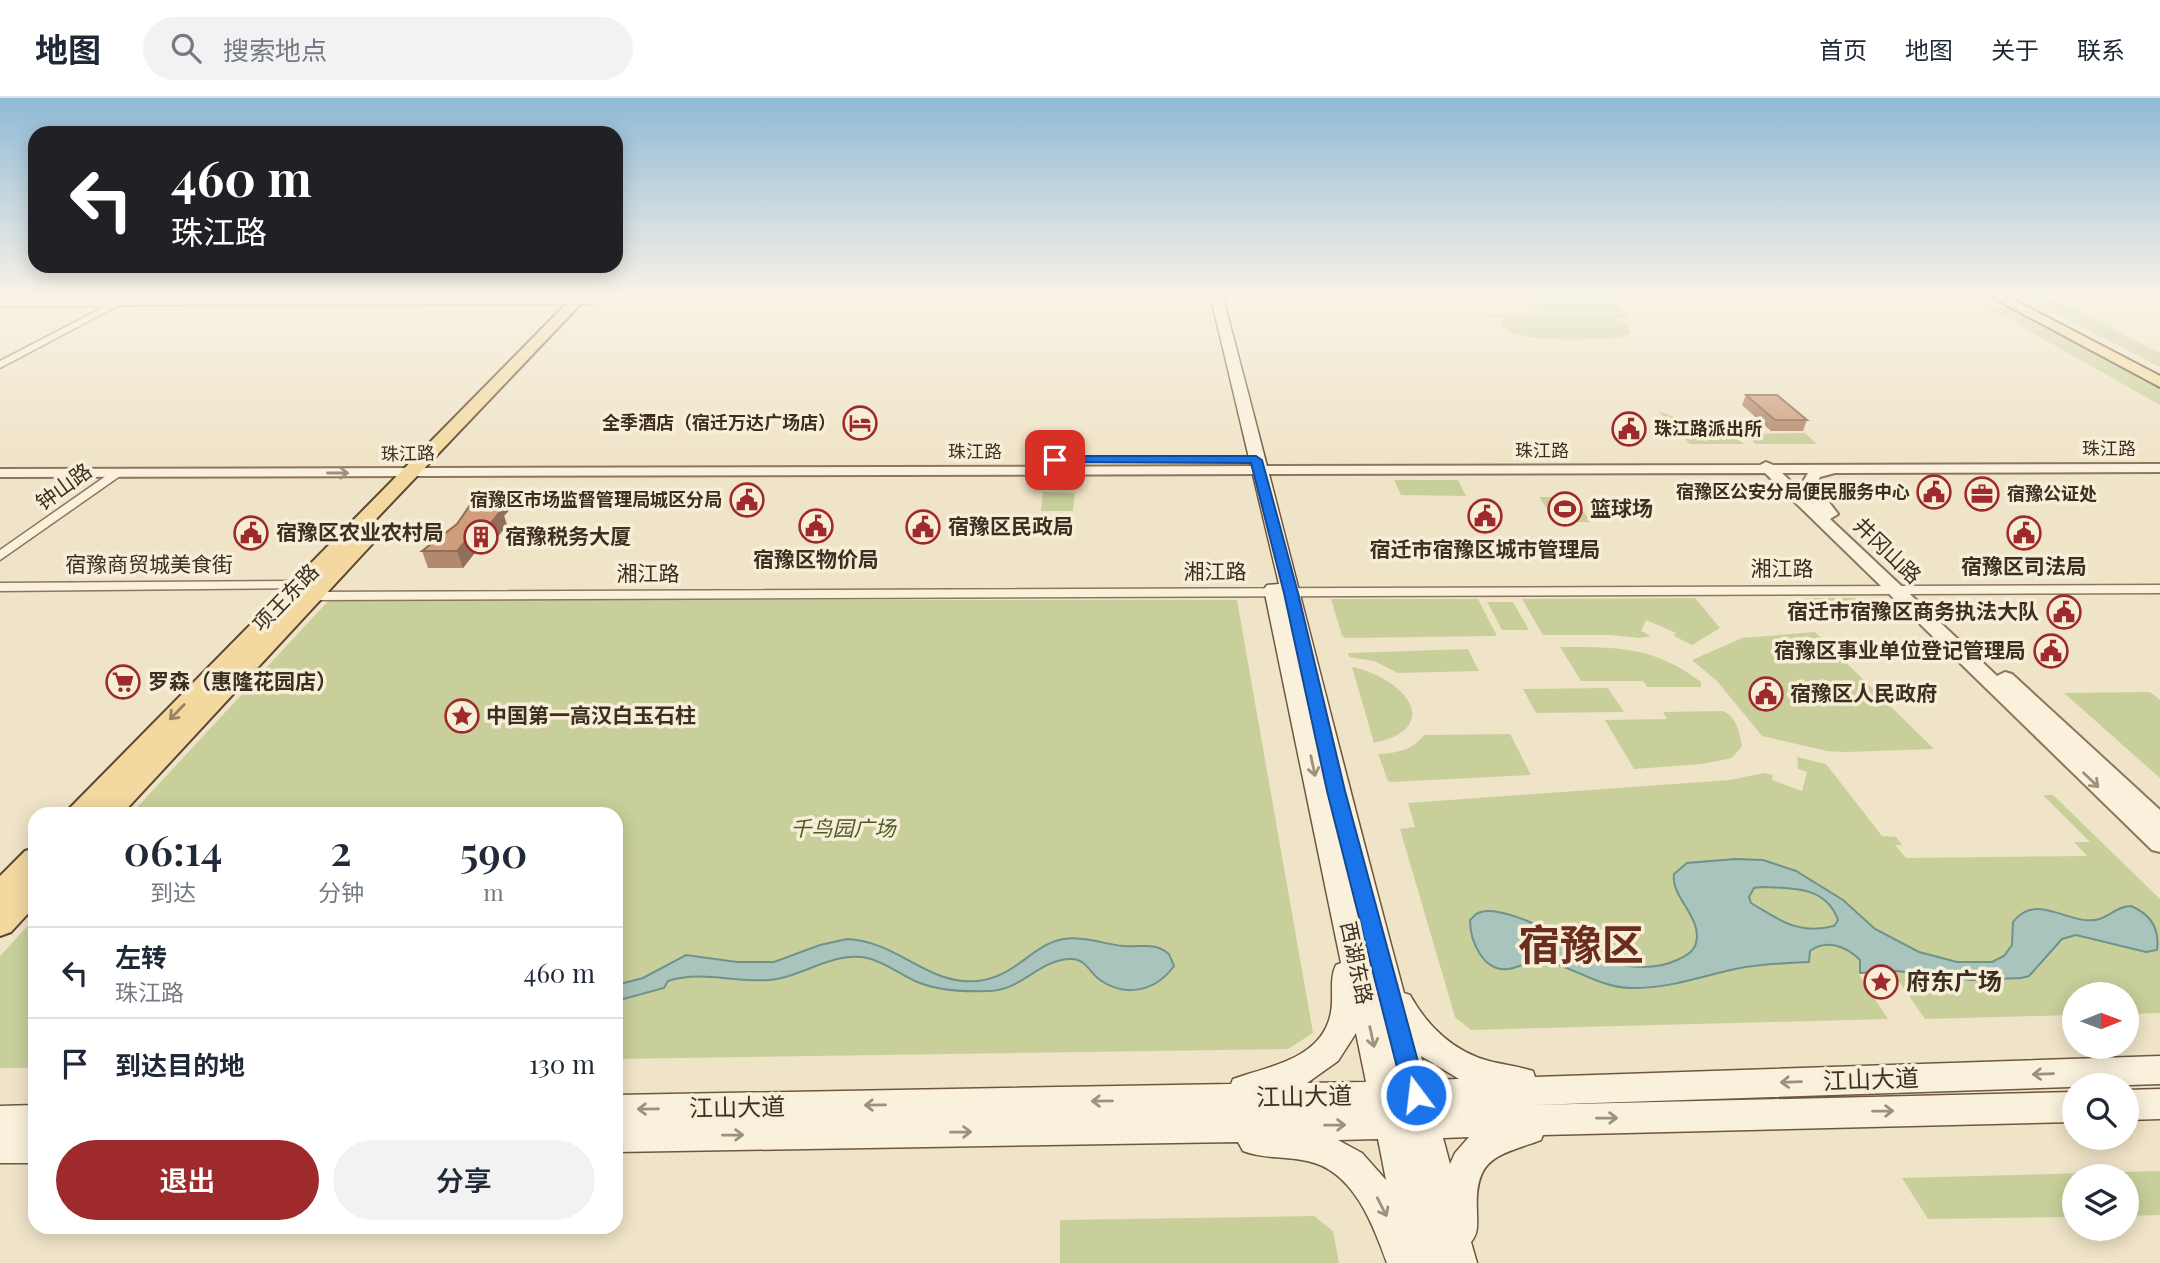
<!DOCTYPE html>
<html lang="zh">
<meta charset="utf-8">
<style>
body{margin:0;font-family:"Playfair Display","Noto Sans SC",serif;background:#f2f2f3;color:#1f2937;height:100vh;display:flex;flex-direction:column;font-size:26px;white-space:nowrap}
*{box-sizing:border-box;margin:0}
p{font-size:23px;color:#747a83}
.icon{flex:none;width:38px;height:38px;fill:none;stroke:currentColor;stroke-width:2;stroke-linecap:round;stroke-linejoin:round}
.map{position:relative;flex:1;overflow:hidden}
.side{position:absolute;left:28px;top:709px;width:595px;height:427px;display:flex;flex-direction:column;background:#fff;border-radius:21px;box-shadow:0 4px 18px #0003}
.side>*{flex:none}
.top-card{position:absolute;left:28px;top:28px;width:595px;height:147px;border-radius:21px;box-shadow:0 4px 18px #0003;background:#202124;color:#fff;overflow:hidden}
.needle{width:46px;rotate:89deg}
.controls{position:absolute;left:2062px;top:884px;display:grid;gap:14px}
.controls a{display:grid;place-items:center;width:77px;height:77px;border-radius:50%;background:#fff;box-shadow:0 4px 18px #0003;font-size:35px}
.pin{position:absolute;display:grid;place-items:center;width:60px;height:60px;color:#fff;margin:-30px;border-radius:14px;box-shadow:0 4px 10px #0006}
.me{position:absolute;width:77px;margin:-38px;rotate:345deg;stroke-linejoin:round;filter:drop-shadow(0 0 5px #0008)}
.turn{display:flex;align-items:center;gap:24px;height:147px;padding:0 28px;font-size:32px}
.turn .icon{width:91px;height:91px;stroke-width:2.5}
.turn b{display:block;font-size:49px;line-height:60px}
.eta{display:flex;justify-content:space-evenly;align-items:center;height:119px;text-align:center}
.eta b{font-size:42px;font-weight:600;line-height:49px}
.cta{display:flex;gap:14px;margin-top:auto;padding:14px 28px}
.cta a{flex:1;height:80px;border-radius:42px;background:#9e2a2b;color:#fff;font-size:28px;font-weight:600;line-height:80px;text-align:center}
.cta a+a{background:#f2f2f3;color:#1f2937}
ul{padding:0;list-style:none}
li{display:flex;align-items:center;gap:21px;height:91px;padding:0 28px;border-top:2px solid #e0e1e3}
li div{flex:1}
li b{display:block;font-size:26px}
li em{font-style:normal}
header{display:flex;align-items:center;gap:42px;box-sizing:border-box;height:98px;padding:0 35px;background:#fff;border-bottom:2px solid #e0e1e3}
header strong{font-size:33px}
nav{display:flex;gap:38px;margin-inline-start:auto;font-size:24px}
.search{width:490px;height:63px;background:#f2f2f3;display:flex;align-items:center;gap:18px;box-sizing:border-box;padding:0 24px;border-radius:38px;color:#747a83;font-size:26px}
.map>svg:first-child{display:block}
.green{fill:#c9cf9b}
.water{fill:#a9c4bc;stroke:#6f938a;stroke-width:2;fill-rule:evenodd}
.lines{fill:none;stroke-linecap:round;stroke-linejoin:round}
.minor-casing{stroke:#8d765c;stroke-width:3}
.tertiary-casing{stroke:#8d765c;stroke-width:4}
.secondary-casing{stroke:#6f573f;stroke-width:3}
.primary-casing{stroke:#5b4430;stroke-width:4}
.minor{fill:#faf1dc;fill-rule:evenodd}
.tertiary{fill:#faf1dc;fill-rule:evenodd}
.secondary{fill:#faf1dc;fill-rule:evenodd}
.primary{fill:#f3d9a0;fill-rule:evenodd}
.wall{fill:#b2896c}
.shaded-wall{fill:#916f58}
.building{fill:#cf9f7d;stroke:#916f58;stroke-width:2}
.oneway{stroke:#9c907e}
.oneway2{stroke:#988460}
.route{fill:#1a73e8;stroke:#114b97;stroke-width:2}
.labels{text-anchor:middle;stroke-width:7;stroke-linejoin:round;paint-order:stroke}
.far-poi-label{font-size:18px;font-weight:bold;fill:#3d2e20;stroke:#f7eed8;text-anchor:end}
.far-street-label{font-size:18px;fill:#3d2e20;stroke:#f7eed8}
.street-label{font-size:21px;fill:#3d2e20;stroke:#f7eed8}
.poi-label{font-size:21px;font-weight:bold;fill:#3d2e20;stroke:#f7eed8;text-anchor:start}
.park-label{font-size:21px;font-style:italic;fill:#4d5a26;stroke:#f7eed8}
.near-poi-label{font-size:24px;font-weight:bold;fill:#3d2e20;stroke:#f7eed8;text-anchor:start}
.near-street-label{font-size:24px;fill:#3d2e20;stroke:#f7eed8}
.near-town-label{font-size:42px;font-weight:bold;fill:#6b2e1e;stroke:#f7eed8}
</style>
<header>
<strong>地图</strong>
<div class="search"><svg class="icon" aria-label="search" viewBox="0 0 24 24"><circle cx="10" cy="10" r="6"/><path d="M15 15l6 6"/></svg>搜索地点</div>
<nav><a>首页</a><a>地图</a><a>关于</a><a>联系</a></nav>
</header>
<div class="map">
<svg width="2160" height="1165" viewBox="0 0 2160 1165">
<rect width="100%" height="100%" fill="#f0e4c8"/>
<!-- green -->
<path class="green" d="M2019 196H2043L2160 255V269Z
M1524 199H1614L1623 214H1539Z
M1983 207 2011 211 2160 291V307Z
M1487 216H1625L1630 220 1616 221 1626 226 1630 232 1629 236 1618 240C1590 240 1522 248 1501 227L1504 219H1489Z
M1658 313 1704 330 1731 334 1744 346H1690Z
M1805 335 1817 346H1756L1745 336Z
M1394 382H1458L1466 398 1401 397Z
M1043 394 1075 395 1073 413H1041Z
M1539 399H1573L1591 424H1556Z
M1695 500 1720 530 1692 547 1674 538 1676 535 1646 522 1641 533 1651 538 1640 540 1610 537H1543L1522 501Z
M1807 500H1855L1862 506 1847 507 1862 522H1824L1806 503Z
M1331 501H1478L1497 538 1346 540 1342 538Z
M329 502H1237L1313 935 1288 951 616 961V716H131Z
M1487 504H1513L1529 532H1502Z
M1815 534 1934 651 1846 654 1827 653 1762 638 1717 583 1692 562 1742 540Z
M1560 549C1617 549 1654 548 1701 584V589H1647L1643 583H1581Z
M1468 551 1479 573 1398 575 1374 563 1349 559 1348 555Z
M1352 569C1402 579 1447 628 1374 645Z
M1608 590 1624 614 1536 615 1523 591Z
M2150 594 2160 602V680L2064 595Z
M1722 613C1737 618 1739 634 1742 648L1732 660 1702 666 1634 671 1605 622 1667 621 1663 614Z
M1510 636 1531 677 1392 684 1388 683 1378 656C1397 655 1413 652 1424 637Z
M1797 659 1826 666 1882 738 1896 739 1902 747H1895L1906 760 2087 758 2074 744H2090L2043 697H2053L2160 801V915L2126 916V896H2074V917L1925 921 1893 875H1858L1888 921 1471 932 1455 919 1400 731 1415 729 1408 705 1730 682 1763 675 1773 677 1772 682 1802 693 1807 674 1798 671Z
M35 820V970H0V858Z
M2160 1073V1117L2126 1118V1078H2074V1119L1928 1121 1902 1080Z
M1314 1118 1333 1133 1339 1165H1060V1122Z"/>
<!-- water -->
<path class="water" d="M1735 761 1763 762 1796 773 1843 802 1875 831 1919 854 1957 864H1992L2004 858 2012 847 2013 824C2036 794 2067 826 2095 822 2109 820 2116 808 2131 808 2150 816 2160 830 2157 852L2146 854 2076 837 2062 841 2029 878 2021 880 1971 882 1897 873 1860 875V862C1846 848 1827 841 1810 853L1809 864C1784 865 1759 866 1735 871 1699 879 1667 891 1630 890 1596 889 1569 865 1539 863 1528 863 1518 870 1508 871 1483 874 1470 843 1470 822 1473 820 1475 816 1478 815 1494 807 1539 826 1553 837 1558 841 1562 847 1569 850 1599 865 1646 877 1677 862 1685 858 1694 854 1696 845 1703 820 1670 798 1674 776L1687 765ZM1762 789C1792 790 1826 788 1838 822L1834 828C1797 837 1780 822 1751 805L1749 799 1754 790Z
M847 841C898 843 928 888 978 883 1016 879 1032 846 1064 841 1082 838 1105 846 1123 848 1141 850 1153 843 1169 856L1174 868C1156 893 1126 900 1100 882 1089 874 1086 861 1071 861 1039 861 1023 892 989 893 965 894 937 893 915 883 899 876 885 864 867 860 832 853 801 880 769 882 734 885 702 872 668 883L664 890 616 903V887L643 880 686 857 737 864H774L820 847Z"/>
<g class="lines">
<defs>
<path id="minor" d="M591 201 595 204 594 206 119 207 0 270V263L106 208H0V202Z
M116 371 122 375 120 378 0 462V452Z
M299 483 304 484 306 487 304 490 0 493V485Z
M2160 487V495L313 502 306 498 313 494Z"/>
<path id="tertiary" d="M1766 364 1773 367 2160 366V374L1835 375 1820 379 1816 387 1838 416 1830 421 1997 578 2005 574 2012 576 2160 712V754L2152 752 1765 375 0 379V371L1760 367ZM1782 375H1808L1801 387 1814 406Z"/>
<path id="secondary" d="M1210 196H1222C1284 429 1341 663 1404 895L1410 897C1427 928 1454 954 1489 963 1504 967 1518 968 1533 973L1535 979 2160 958V986L1534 1007 2074 994V1024L1543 1037 1541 1042C1498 1058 1474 1058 1477 1114 1477 1126 1479 1134 1471 1144L1477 1165H1387C1373 1126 1353 1072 1307 1063 1285 1058 1263 1061 1243 1053L1238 1044 616 1054V997L1231 986 1233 981C1269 968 1323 961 1331 914 1334 898 1329 881 1336 867L1341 865 1264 491 1267 487 1279 486ZM1356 935 1366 984 1307 985 1338 963ZM1421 958 1459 981 1427 982ZM1469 1039 1455 1055 1450 1066 1443 1040ZM1378 1041 1386 1082 1362 1055 1338 1042Z
M2160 991V1021L2126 1022V992Z
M35 1007V1065H0V1008Z"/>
<path id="primary" d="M576 196H590L358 440 370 441 373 445 122 716H64Z
M1986 196H2003L2160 278V289Z
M35 750V808L11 834 0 838V778L25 753Z"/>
</defs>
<!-- minor casing -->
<use href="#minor" class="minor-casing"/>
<!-- tertiary casing -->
<use href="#tertiary" class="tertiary-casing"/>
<!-- secondary casing -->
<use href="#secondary" class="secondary-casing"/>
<!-- primary casing -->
<use href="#primary" class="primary-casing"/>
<!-- minor -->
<use href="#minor" class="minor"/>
<!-- tertiary -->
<use href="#tertiary" class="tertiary"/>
<!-- secondary -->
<use href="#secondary" class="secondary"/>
<!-- primary -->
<use href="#primary" class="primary"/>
</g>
<!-- wall -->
<path class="wall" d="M1746 297 1807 322 1803 333H1771L1742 307Z
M511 410 504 418 507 427 491 447H481L463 470H428L422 453Z"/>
<!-- shaded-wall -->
<path class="shaded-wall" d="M506 394 511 410 504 418 507 427 491 447 486 431 493 411Z
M476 431 481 447 463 470 457 453Z"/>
<!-- building -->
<path class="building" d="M1746 297H1777L1807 322H1775Z
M479 394H506L493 411H502L486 431H476L457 453H422L457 426Z"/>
<!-- one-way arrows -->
<defs><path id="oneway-shaft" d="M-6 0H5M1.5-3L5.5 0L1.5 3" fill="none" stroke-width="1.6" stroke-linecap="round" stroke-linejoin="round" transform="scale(1.75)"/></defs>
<g class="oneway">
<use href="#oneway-shaft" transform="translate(338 375)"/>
<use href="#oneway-shaft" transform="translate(1313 668) rotate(78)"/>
<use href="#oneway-shaft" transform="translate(2091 682) rotate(44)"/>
<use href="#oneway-shaft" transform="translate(1372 939) rotate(78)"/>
<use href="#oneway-shaft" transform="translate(2043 976) rotate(178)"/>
<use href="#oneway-shaft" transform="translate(1791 984) rotate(178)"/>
<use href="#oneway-shaft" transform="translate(1102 1003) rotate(179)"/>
<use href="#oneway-shaft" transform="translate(875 1007) rotate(179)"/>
<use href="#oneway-shaft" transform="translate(648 1011) rotate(179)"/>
<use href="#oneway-shaft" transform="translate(1883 1013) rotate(-1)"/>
<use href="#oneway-shaft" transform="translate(1607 1020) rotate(-1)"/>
<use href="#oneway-shaft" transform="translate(1335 1027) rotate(-1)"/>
<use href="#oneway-shaft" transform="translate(961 1034) rotate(-1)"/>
<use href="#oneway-shaft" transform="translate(733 1037) rotate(-1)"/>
<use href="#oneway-shaft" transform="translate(1382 1109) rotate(63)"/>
</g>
<use class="oneway2" href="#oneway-shaft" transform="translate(177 614) rotate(134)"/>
<!-- sky -->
<linearGradient id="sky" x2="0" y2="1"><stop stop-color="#8fbad6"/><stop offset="0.55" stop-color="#f8f3e6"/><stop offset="1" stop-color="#f8f3e6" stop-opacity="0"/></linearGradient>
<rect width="2160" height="359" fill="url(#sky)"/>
<!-- route -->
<path class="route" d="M1055 358H1256L1262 362 1298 495 1345 693 1427 997 1424 1004 1416 1007 1407 1004 1404 997 1327 693 1284 495 1251 365 1050 364 1049 362Z"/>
<!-- icons -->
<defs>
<symbol id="hotel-ring" viewBox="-11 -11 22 22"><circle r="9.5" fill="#f7eed8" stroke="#9e2a2b" stroke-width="1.5"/><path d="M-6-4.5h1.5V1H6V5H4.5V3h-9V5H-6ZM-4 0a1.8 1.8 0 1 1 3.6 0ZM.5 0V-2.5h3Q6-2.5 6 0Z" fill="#9e2a2b"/></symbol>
<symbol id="civic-ring" viewBox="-11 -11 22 22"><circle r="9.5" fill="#f7eed8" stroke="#9e2a2b" stroke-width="1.5"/><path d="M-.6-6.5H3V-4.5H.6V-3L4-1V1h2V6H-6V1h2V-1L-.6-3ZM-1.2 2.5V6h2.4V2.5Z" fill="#9e2a2b"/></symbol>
<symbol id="office-ring" viewBox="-11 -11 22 22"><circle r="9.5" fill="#f7eed8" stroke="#9e2a2b" stroke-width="1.5"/><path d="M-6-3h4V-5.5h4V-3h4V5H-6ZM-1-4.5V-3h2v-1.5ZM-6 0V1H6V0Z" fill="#9e2a2b"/></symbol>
<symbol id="stadium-ring" viewBox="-11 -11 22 22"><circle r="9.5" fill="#f7eed8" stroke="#9e2a2b" stroke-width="1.5"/><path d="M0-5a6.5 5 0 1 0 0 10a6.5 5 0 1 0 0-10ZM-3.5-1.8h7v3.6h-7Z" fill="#9e2a2b"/></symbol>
<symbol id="building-ring" viewBox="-11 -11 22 22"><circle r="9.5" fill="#f7eed8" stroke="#9e2a2b" stroke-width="1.5"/><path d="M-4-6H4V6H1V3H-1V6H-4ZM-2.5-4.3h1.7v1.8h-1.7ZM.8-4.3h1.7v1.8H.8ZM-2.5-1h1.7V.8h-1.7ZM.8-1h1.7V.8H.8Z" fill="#9e2a2b"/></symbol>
<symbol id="supermarket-ring" viewBox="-11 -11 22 22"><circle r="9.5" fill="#f7eed8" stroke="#9e2a2b" stroke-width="1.5"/><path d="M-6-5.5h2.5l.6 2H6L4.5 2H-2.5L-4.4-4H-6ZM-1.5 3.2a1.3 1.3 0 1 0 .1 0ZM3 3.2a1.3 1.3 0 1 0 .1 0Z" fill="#9e2a2b"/></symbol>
<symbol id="sight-ring" viewBox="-11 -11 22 22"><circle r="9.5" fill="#f7eed8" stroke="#9e2a2b" stroke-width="1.5"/><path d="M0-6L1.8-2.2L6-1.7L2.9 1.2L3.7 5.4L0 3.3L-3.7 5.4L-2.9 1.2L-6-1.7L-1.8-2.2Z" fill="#9e2a2b"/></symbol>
</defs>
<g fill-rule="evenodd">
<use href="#hotel-ring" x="841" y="306" width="38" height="38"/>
<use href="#civic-ring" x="1610" y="312" width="38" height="38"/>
<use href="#civic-ring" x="1915" y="375" width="38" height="38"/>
<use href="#office-ring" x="1963" y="377" width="38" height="38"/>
<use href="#civic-ring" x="728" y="383" width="38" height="38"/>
<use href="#stadium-ring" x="1546" y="392" width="38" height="38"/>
<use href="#civic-ring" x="1466" y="399" width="38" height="38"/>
<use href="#civic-ring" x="797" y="409" width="38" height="38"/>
<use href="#civic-ring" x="904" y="410" width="38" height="38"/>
<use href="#civic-ring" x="232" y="416" width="38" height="38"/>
<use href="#civic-ring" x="2005" y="416" width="38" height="38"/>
<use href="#building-ring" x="462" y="420" width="38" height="38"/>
<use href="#civic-ring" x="2045" y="495" width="38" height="38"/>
<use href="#civic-ring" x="2032" y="534" width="38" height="38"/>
<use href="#supermarket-ring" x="104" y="565" width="38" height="38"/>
<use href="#civic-ring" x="1747" y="577" width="38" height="38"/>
<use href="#sight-ring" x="443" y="599" width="38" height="38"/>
<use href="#sight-ring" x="1862" y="865" width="38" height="38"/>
</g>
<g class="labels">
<!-- far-poi labels -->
<g class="far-poi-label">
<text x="836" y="331">全季酒店（宿迁万达广场店）</text>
<text x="1654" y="337" text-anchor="start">珠江路派出所</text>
<text x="1910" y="400">宿豫区公安分局便民服务中心</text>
<text x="2007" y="402" text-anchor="start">宿豫公证处</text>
<text x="722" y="408">宿豫区市场监督管理局城区分局</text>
</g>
<!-- far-street labels -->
<g class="far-street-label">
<text x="2109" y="357">珠江路</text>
<text x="1542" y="359">珠江路</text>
<text x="975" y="360">珠江路</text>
<text transform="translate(408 356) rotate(-1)" y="6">珠江路</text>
</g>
<!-- street labels -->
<g class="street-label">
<text transform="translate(64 389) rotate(-36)" y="7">钟山路</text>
<text transform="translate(1887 453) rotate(44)" y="7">井冈山路</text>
<text x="149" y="474">宿豫商贸城美食街</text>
<text x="1782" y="478">湘江路</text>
<text x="1215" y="481">湘江路</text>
<text x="648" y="483">湘江路</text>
<text transform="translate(286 500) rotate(-46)" y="7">项王东路</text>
<text transform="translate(1356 865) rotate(78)" y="7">西湖东路</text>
</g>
<!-- poi labels -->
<g class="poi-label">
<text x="1590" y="418">篮球场</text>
<text x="948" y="436">宿豫区民政局</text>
<text x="276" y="442">宿豫区农业农村局</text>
<text x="505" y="446">宿豫税务大厦</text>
<text x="1485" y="459" text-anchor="middle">宿迁市宿豫区城市管理局</text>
<text x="816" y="469" text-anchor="middle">宿豫区物价局</text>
<text x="2024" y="476" text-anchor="middle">宿豫区司法局</text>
<text x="2039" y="521" text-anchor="end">宿迁市宿豫区商务执法大队</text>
<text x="2026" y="560" text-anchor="end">宿豫区事业单位登记管理局</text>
<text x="148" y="591">罗森（惠隆花园店）</text>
<text x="1790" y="603">宿豫区人民政府</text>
<text x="486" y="625">中国第一高汉白玉石柱</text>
</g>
<!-- park labels -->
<g class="park-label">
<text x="843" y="738">千鸟园广场</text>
</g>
<!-- near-poi labels -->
<g class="near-poi-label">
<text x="1906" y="892">府东广场</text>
</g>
<!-- near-street labels -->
<g class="near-street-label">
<text transform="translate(1871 982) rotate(-2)" y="8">江山大道</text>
<text transform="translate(1304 999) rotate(-1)" y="8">江山大道</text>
<text transform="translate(737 1010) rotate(-1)" y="8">江山大道</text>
</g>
<!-- near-town labels -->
<g class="near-town-label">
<text x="1581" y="862">宿豫区</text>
</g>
</g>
</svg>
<div class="controls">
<a><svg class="needle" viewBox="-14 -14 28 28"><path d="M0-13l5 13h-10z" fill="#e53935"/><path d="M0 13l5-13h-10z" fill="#747a83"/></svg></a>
<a><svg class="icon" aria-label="search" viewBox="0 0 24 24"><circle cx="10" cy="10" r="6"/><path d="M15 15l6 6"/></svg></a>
<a><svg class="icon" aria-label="layers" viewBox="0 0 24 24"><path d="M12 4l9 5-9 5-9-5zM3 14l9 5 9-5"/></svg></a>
</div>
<div class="pin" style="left:1055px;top:362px;background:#d93025"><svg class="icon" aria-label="arrive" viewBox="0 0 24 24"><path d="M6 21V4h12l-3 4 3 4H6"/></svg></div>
<svg class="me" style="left:1416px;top:997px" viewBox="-20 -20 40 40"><circle r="17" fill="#1a73e8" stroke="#fff" stroke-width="3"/><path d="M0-11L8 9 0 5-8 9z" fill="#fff"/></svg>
<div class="top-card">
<div class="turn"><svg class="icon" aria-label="left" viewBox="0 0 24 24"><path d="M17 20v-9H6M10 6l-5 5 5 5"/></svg><div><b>460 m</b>珠江路</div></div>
</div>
<section class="side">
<div class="eta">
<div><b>06:14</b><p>到达</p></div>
<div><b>2</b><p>分钟</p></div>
<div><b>590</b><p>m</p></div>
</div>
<ul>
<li><svg class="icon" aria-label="left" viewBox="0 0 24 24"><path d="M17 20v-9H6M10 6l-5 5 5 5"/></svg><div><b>左转</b><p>珠江路</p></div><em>460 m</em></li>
<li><svg class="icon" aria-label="arrive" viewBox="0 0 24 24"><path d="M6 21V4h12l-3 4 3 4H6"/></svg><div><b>到达目的地</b></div><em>130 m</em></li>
</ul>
<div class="cta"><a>退出</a><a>分享</a></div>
</section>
</div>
